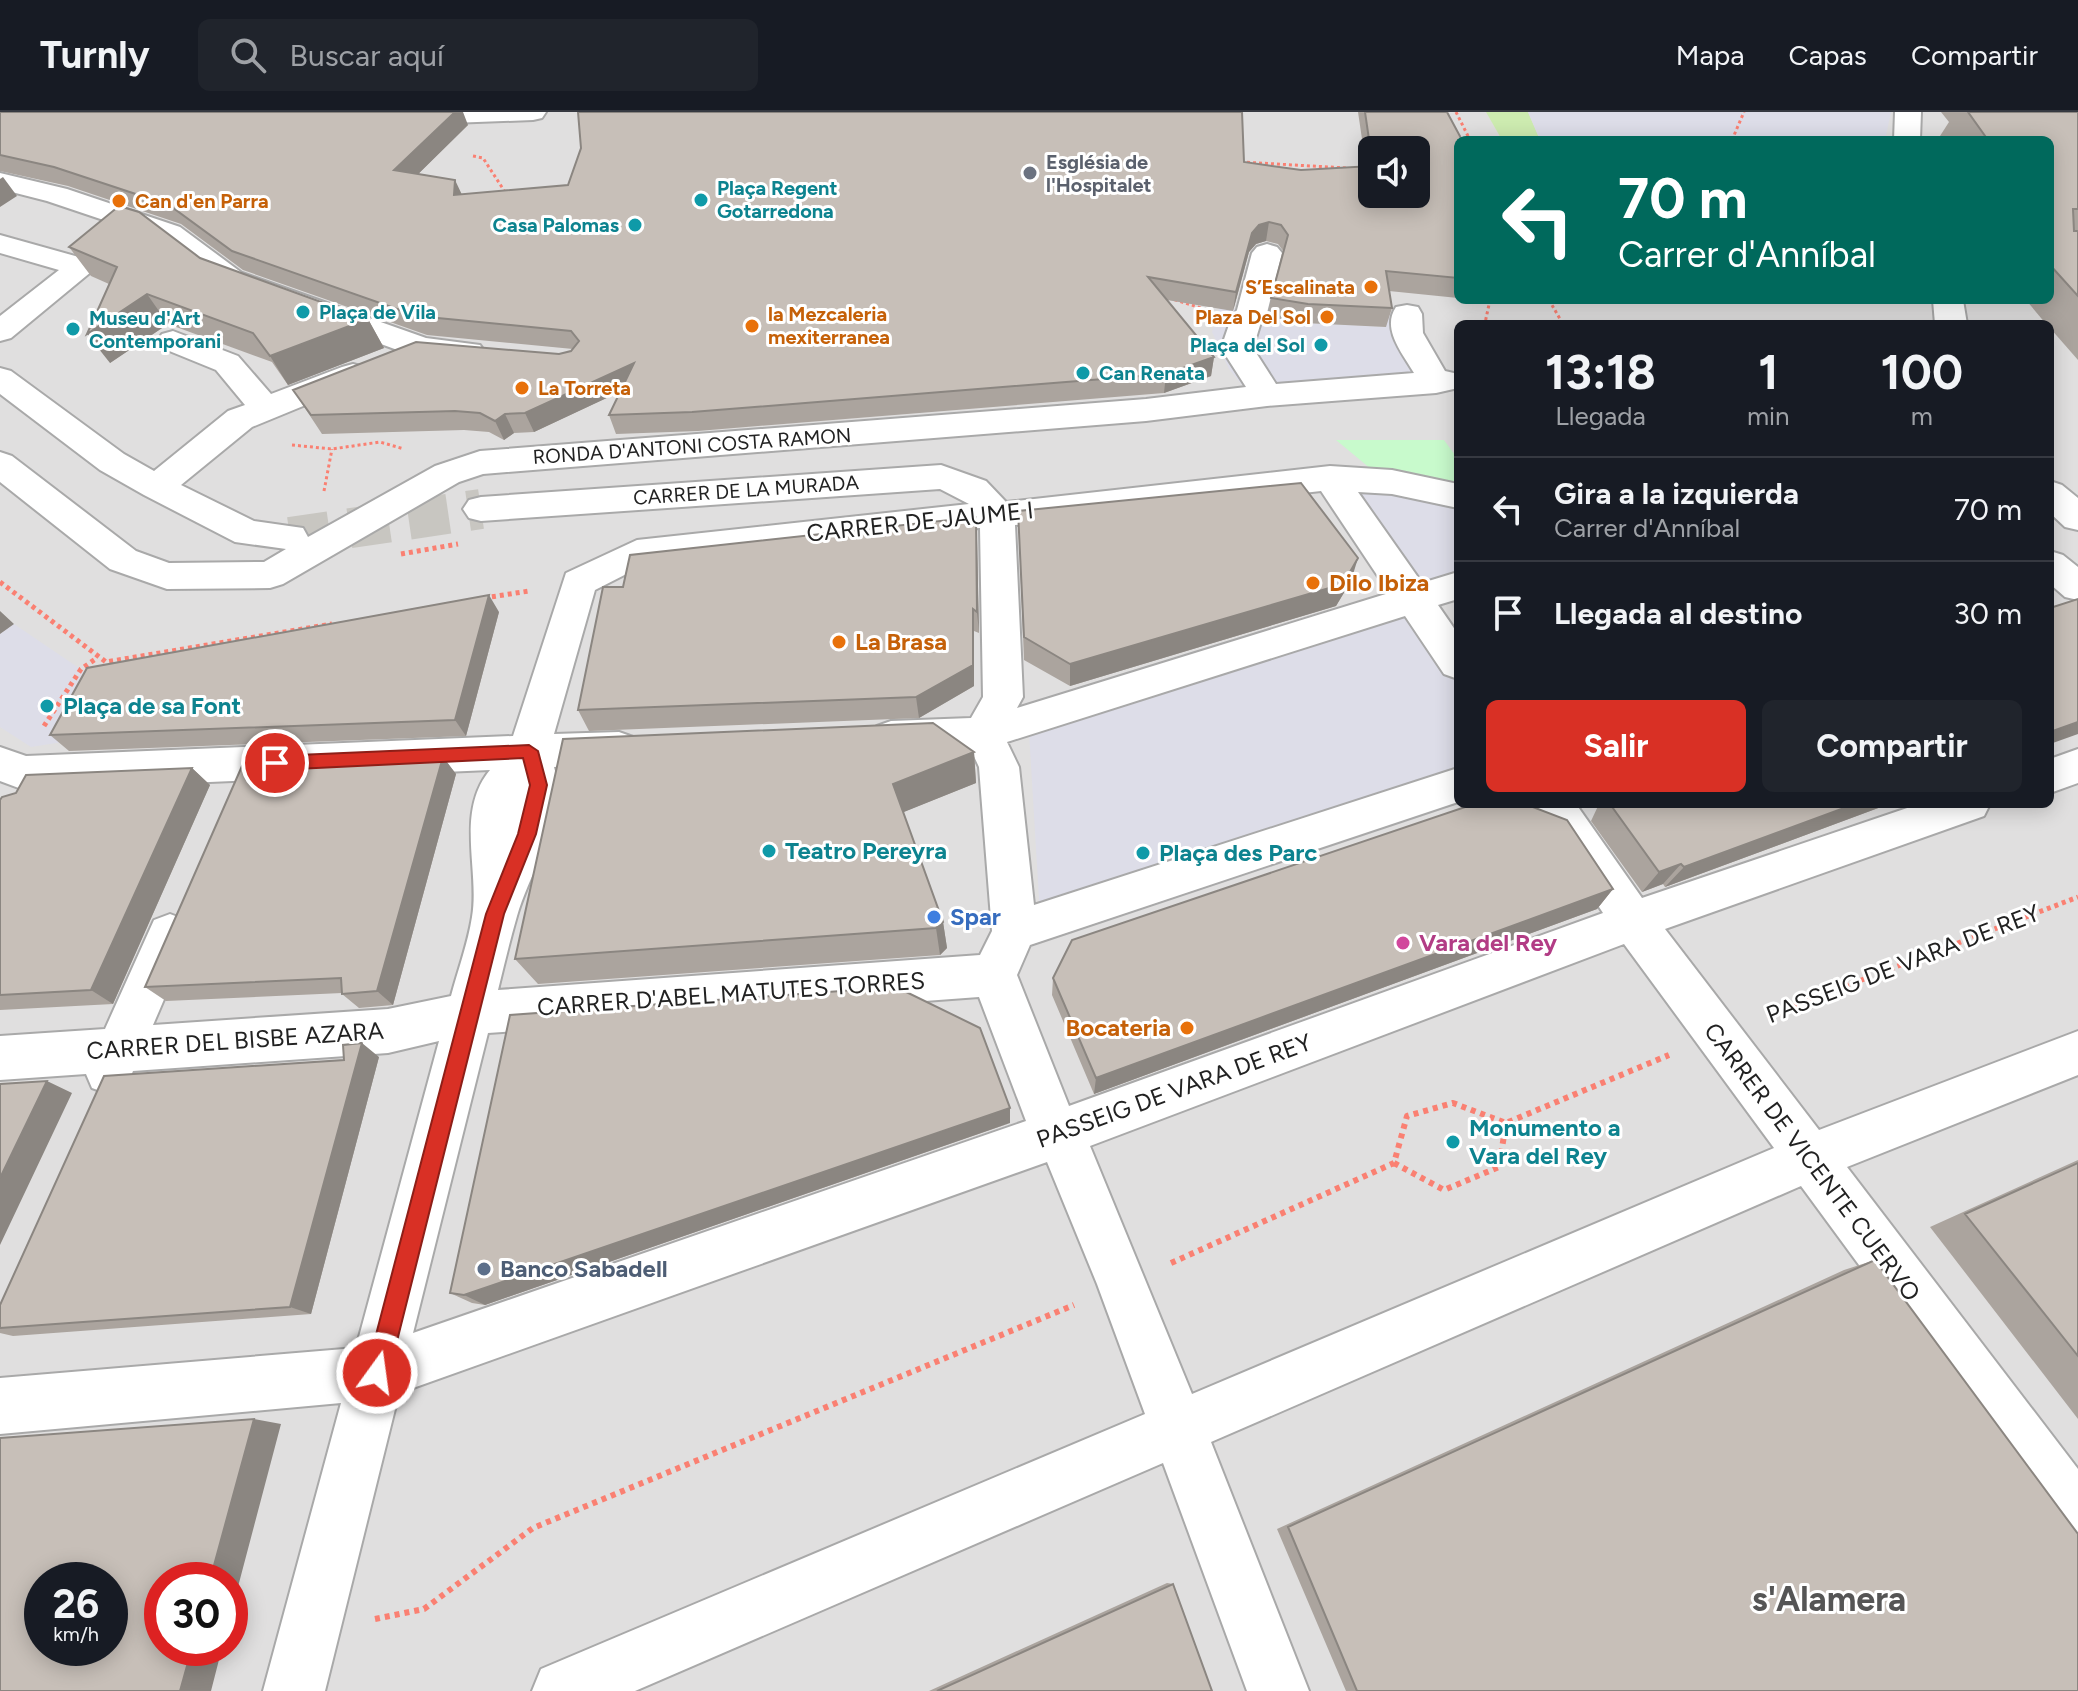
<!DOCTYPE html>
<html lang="es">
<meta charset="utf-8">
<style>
body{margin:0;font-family:Figtree,sans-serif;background:#20242c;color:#f1f3f6;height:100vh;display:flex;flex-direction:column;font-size:30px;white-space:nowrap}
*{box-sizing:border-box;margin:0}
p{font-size:26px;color:#9ea1a6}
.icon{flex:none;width:44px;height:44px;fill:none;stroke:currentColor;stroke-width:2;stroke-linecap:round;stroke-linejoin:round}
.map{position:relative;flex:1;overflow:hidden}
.drawer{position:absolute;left:1454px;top:208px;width:600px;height:488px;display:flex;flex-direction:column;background:#171b24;border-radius:12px;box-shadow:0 4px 20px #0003}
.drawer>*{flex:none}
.hud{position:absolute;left:1454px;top:24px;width:600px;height:168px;border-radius:12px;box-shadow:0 4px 20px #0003;background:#00695c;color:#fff;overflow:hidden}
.fabs{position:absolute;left:1358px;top:24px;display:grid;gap:16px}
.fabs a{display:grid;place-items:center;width:72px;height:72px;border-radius:12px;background:#171b24;box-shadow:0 4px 20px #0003;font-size:40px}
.speed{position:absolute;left:24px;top:1450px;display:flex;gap:16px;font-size:40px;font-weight:700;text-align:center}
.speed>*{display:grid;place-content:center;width:104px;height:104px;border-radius:50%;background:#171b24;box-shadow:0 4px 20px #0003;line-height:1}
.speed small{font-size:20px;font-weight:400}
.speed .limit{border:12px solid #d22;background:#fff;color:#111}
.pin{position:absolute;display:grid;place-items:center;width:68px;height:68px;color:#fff;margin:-34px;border:4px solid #fff;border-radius:50%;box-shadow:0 2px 8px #0007}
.me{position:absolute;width:88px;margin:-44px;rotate:14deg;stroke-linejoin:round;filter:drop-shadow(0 0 6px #0008)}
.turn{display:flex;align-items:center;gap:28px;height:168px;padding:0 32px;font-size:36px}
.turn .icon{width:104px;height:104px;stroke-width:2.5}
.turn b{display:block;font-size:56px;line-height:68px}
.eta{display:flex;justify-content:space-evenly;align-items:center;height:136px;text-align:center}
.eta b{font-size:48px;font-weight:700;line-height:56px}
.action{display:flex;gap:16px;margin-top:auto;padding:16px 32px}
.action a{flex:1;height:92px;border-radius:12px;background:#d93025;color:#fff;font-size:32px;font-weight:700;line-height:92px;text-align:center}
.action a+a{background:#20242c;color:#f1f3f6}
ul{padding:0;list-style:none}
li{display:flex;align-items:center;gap:24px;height:104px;padding:0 32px;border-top:2px solid #363941}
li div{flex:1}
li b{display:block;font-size:30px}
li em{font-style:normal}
header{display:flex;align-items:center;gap:48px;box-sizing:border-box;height:112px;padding:0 40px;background:#171b24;border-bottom:2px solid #363941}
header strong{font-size:38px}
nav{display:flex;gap:44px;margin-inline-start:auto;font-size:28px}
.search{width:560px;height:72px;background:#20242c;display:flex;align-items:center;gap:20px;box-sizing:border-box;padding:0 28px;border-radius:12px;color:#9ea1a6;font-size:30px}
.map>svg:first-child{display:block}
.residential{fill:#e0dfdf;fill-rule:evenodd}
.grass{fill:#cdebb0}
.park{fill:#c8facc}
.plaza{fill:#dddde8}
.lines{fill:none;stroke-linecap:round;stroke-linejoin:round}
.minor-tunnel{stroke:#c8c6c1;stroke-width:40;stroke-dasharray:40 20;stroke-linecap:butt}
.minor-casing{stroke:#a9a9a9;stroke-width:4}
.path-far2{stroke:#fa8072;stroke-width:3;stroke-dasharray:3 3;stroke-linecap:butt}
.path-far1{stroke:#fa8072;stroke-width:5;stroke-dasharray:4 4;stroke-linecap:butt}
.path{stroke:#fa8072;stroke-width:6;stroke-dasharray:5 5;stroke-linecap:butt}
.minor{fill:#fff;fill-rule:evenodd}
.wall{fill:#aba49e;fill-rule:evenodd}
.shaded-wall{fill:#8b8681}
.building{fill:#c7bfb8;stroke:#8b8681;stroke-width:2;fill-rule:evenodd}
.route{fill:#d93025;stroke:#8d1f18;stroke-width:2}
.worship-dot{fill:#6b7280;stroke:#fff;stroke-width:3}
.culture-dot{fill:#0f9aa8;stroke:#fff;stroke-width:3}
.food-dot{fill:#e8710a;stroke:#fff;stroke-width:3}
.shop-dot{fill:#3f7fe0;stroke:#fff;stroke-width:3}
.hotel-dot{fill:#d1479c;stroke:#fff;stroke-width:3}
.service-dot{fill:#5c6f8a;stroke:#fff;stroke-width:3}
.labels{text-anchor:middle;stroke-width:6;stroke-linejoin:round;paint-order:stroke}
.far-worship-label{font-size:20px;font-weight:bold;fill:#5b616d;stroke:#fff;text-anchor:start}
.far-culture-label{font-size:20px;font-weight:bold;fill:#0d838f;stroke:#fff;text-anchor:start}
.far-food-label{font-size:20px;font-weight:bold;fill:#c56008;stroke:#fff;text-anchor:start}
.far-street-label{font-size:20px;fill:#222;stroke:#fff}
.street-label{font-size:24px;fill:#222;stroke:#fff}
.food-label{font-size:24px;font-weight:bold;fill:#c56008;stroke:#fff;text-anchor:start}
.culture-label{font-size:24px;font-weight:bold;fill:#0d838f;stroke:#fff;text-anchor:start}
.shop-label{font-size:24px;font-weight:bold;fill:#366cbe;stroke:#fff;text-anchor:start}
.hotel-label{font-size:24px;font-weight:bold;fill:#b23c85;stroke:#fff;text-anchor:start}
.service-label{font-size:24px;font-weight:bold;fill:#4e5e75;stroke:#fff;text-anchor:start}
.near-quarter-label{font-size:34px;font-weight:bold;fill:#555;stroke:#fff}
</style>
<header>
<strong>Turnly</strong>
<div class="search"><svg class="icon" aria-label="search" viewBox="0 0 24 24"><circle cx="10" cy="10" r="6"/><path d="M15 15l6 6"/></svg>Buscar aquí</div>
<nav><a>Mapa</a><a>Capas</a><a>Compartir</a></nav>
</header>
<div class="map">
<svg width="2078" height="1579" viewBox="0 0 2078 1579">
<rect width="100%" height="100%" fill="#f2efe9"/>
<!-- residential -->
<path class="residential" d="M0 0H2078V1579H0ZM1458 28H2050V188H1458ZM1372 38H1416V82H1372ZM1458 212H2050V692H1458ZM42 1468H110V1536H42ZM162 1468H230V1536H162Z"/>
<!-- grass -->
<path class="grass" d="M1486 0H1528L1540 28H1502Z"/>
<!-- park -->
<path class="park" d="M1336 328H1444L1458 347V370L1371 357Z"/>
<!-- plaza -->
<path class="plaza" d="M1528 0H1891L1885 28H1540Z
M1220 194 1304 211 1349 213 1386 215 1384 201 1407 202 1450 279 1260 295 1229 257 1212 220Z
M1330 366 1458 384V473L1414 488Z
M1416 504 1458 565V661L1041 820 1029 620 1366 509Z
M14 512 104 573 75 628 31 635 0 615V522Z"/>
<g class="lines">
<!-- minor-tunnel -->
<path class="minor-tunnel" d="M290 425 481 397"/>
<defs>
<path id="minor" d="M317 0H546L542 6 533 8 346 15 321 6Z
M1895 0H1921L1920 28H1894Z
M0 61 67 77 180 115 242 161 426 226 480 233 485 240 480 247 469 250 411 243 220 173 160 127 47 89 0 77Z
M0 123 93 149 97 155 11 226 0 229V204L59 158 0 141Z
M1267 132 1277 135 1282 141 1267 201 1261 210 1253 236 1276 272 1414 261C1403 242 1381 217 1396 195L1407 193 1418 195 1422 202 1423 221 1445 259 1458 262V276L1436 281 1267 294 1146 309 483 362 459 370 283 472 270 476 167 477 110 457 0 370V340L12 344 136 439 169 451 264 450 286 437 235 430 144 383 100 358 0 282V256L11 259 124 342 154 359 228 299 245 293 216 258 162 236 157 229 162 222 173 219 238 244 271 282 342 255 353 252 364 255 369 262 364 269 252 315 181 373 254 409 303 416 308 425 435 354 480 339 1146 287 1246 275 1221 236 1231 207 1237 198 1252 141 1257 135Z
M1933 188H1963L1967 212H1935Z
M941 353 986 369 1006 390 1330 354 1392 358 1458 372V396L1392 382 1358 380 1422 471 1458 460V487L1438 493 1458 522V567L1444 562 1405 504 1007 630 1019 655 1034 793 1458 656V690L1030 833 1017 863 1069 994 1603 801 1532 692H1576L1642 786 1919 692H1990L1984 704 1665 817 1819 1018 2078 919V963L1847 1055 2078 1357V1433L2058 1424 1801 1074 1211 1330 1309 1579H1247L1163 1351 635 1579H532L541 1557 1145 1302 1097 1172 1047 1050 399 1281 325 1579H263L341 1291 0 1322V1266L356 1236 439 929 388 941 133 959 126 976 109 982 92 976 86 962 0 968V924L105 917 154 808 170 802 186 808 192 822 153 913 388 897 451 884C458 858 468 831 472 805 480 759 455 700 490 658L24 678 0 669V635L26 644 513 624 566 461 637 428 969 392 940 377 481 409 469 406 463 397 469 388 481 385ZM1321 379 1389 481 1017 596 1023 585 1015 413ZM980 416 983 585 971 606 891 609 877 614 871 625 877 636 891 641 971 638 979 655 992 819 980 843 498 878C504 853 510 828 517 804 530 758 569 704 554 655L619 652 633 647 639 636 633 625 619 620 554 622 595 478 644 453 936 418ZM1624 832 1774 1036 1192 1282 1090 1034ZM979 885 1026 1009 413 1221 488 921Z
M2050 369 2062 373 2078 386V418L2065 415 2050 401Z
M2050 439 2063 443 2078 455V488L2065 485 2050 472Z
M2078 637V671L2050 681V647Z"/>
</defs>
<!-- minor casing -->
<use href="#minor" class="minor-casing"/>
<!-- path-far2 -->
<path class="path-far2" d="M1456 0 1470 28
M1732 28 1744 0
M473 44 483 46 507 83
M1241 50 1347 56
M1169 186 1201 196
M1549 188 1563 212
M1476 212 1485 211 1490 188
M292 333 332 337 380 330 404 337
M324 379 332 337"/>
<!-- path-far1 -->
<path class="path-far1" d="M401 442 458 432
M0 470 106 550 332 512
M484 486 529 479
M44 614 81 557 97 546
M1778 900 2078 785"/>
<!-- path -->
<path class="path" d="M1767 904 1784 898
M1394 1051 1444 1078 1499 1055 1506 1011
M1171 1151 1394 1051 1407 1004 1453 991 1506 1011 1669 943
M375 1507 424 1497 533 1416 1074 1193"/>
<!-- minor -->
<use href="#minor" class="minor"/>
</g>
<!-- wall -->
<path class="wall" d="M0 0 468 13 418 62 461 82 1244 50 1301 58 1366 54 1358 0H1447L1458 28V186L1389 179 1392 196 1386 215 1304 211 1268 205 1271 186 1284 140 1278 132 1266 129 1256 132 1249 140 1233 199 1167 188 1214 245 1211 264 1164 281 698 319 616 322 609 303 621 279 534 320 514 321 504 328 489 320 464 318 322 322 293 278 559 242 571 239 573 237 427 223 243 158 181 112 68 74 0 59ZM1372 38 1416 82H1372Z
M1941 0H2078V248L2050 216V212H2046L2026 188H2050V28H1944L1940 24 1949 10Z
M69 135 200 146 368 207 384 236 288 273 272 250 168 212 110 251 109 172 91 164Z
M1018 399 1351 469 1336 494 1070 574 1024 548Z
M976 405 979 521 974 519V574L919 606 589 619 578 598Z
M499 500 466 624 69 639 50 623Z
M974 640 976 671 903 700 943 810 947 836 940 843 538 872 515 847Z
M443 645 456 662 393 893 359 896 342 882V881L166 889 145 875Z
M192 656 210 673 113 892 0 898V688Z
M1599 692H1889L1665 775 1663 772 1642 780 1591 709Z
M1613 777 1597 797 1094 982 1052 883 1053 866Z
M379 945 311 1202 13 1224 0 1221V1193L344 948Z
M1010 1011 485 1193 472 1191 450 1181Z
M2078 1048V1307L1930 1115Z
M1875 1148 2078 1579H1346L1277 1417 1844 1158Z
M1167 1471 1173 1472 1212 1579H929Z"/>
<!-- shaded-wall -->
<path class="shaded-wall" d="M455 0H463L468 13 403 77 394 58Z
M3 65 17 84 0 95V67Z
M455 68 464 87 454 83Z
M1269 110 1266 129 1256 132 1249 140 1233 199 1236 180 1252 121 1259 113Z
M147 182 168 212 110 251 87 222Z
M368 207 384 236 288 273 270 244Z
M1214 245 1211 264 1164 281 1166 262Z
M634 251 641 270 534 320 525 301Z
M505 302 514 321 504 328 495 309Z
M976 405 977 427 979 521 977 500Z
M1358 446 1351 469 1336 494 1070 574V552Z
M489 483 499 500 466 624 455 608Z
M973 497 974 519V574L919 606 916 585Z
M0 499 14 512 0 522Z
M2078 610V622L2050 632V620Z
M974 640 976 671 899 702 893 672Z
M443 645 456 662 393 893 377 879Z
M192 656 210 673 113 892 91 878Z
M1855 692H1889L1665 775 1684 755Z
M1681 752 1663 772 1642 780 1659 760Z
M1613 777 1597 797 1094 982 1096 966Z
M943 810 947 836 940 843 936 816Z
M362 931 379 945 311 1202 290 1195Z
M47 969 72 981 0 1133V1066Z
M1010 996V1011L485 1193 464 1183Z
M254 1307 281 1312 230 1505V1468H210Z
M192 1536H222L211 1579H180Z"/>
<!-- building -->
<path class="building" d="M0 0H455L394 58 455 68 454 83 568 73 581 36 578 0H1242L1244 50 1301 58 1372 54V82H1416V38H1372V48L1365 0H1447L1462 28H1458V166L1386 159 1392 196 1308 192 1271 186 1288 123 1281 113 1269 110 1259 113 1252 121 1236 180 1148 165 1214 245 1166 262 692 300 609 303 634 251 525 301 505 302 495 309 480 301 455 299 311 303 293 278 416 230 559 242 571 239 579 229 571 219 417 204 232 139 169 93 54 55 0 43Z
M1968 0H2078V97H2073L2074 119H2078V184L2050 153V28H1988Z
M119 94 139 100 200 146 368 207 270 244 253 221 147 182 87 222 117 155 69 135Z
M1301 371 1358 446 1343 472 1070 552 1024 525 1018 399Z
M976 405 977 500 973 497V553L916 585 578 598 603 475H623L630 443Z
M489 483 455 608 50 623 87 556Z
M2078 487V610L2050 620V496Z
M933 611 974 640 893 672 943 810 936 816 515 847 563 627Z
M443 645 377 879 342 882 341 866 145 875 242 654Z
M192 656 91 878 0 883V688L2 685 16 681 26 663Z
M1474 692H1525L1567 708 1613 777 1096 966 1053 866 1072 828Z
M1610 692H1855L1684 755 1681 752 1659 760Z
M896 875 980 916 1010 996 464 1183 450 1181 510 903Z
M362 931 290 1195 0 1216V1193L104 964 344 948 343 933Z
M47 969 0 1066V972Z
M2078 1051V1244L1965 1102Z
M1875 1148 2078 1422V1579H1357L1288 1415Z
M254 1307 210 1468H162V1536H192L180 1579H0V1326ZM42 1468H110V1536H42Z
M1173 1472 1212 1579H937Z"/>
<!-- route -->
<path class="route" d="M529 633 538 639 547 673 536 722 504 802 389 1261 385 1269 377 1272 369 1269 366 1261 486 802 518 722 530 673 523 646 275 658 266 651 275 644Z"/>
<!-- markers -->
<circle class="worship-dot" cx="1030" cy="61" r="8"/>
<g class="culture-dot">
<circle cx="701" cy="88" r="8"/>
<circle cx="635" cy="113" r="8"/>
<circle cx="303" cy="200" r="8"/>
<circle cx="73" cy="217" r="8"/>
<circle cx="1321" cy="233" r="8"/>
<circle cx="1083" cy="261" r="8"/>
<circle cx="47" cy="594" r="8"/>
<circle cx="769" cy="739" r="8"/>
<circle cx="1143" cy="741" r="8"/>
<circle cx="1453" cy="1030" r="8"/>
</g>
<g class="food-dot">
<circle cx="119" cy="89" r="8"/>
<circle cx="1371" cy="175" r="8"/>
<circle cx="1327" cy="205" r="8"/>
<circle cx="752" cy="214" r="8"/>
<circle cx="522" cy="276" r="8"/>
<circle cx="1313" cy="471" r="8"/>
<circle cx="839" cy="530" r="8"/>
<circle cx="1187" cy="916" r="8"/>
</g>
<circle class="shop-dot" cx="934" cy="805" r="8"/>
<circle class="hotel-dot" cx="1403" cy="831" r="8"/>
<circle class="service-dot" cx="484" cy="1157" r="8"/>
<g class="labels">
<!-- far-worship labels -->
<g class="far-worship-label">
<text x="1046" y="57">Església de<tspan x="1046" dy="23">l'Hospitalet</tspan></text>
</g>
<!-- far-culture labels -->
<g class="far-culture-label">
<text x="717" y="83">Plaça Regent<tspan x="717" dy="23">Gotarredona</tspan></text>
<text x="619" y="120" text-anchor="end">Casa Palomas</text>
<text x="319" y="207">Plaça de Vila</text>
<text x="89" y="213">Museu d'Art<tspan x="89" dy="23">Contemporani</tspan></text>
<text x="1305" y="240" text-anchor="end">Plaça del Sol</text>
<text x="1099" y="268">Can Renata</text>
</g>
<!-- far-food labels -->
<g class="far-food-label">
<text x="135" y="96">Can d'en Parra</text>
<text x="1355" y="182" text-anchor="end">S’Escalinata</text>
<text x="768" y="209">la Mezcaleria<tspan x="768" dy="23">mexiterranea</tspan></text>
<text x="1311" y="212" text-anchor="end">Plaza Del Sol</text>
<text x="538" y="283">La Torreta</text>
</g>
<!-- far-street labels -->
<g class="far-street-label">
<text transform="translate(692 334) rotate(-4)" y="7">RONDA D'ANTONI COSTA RAMON</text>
<text transform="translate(746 378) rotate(-4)" y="7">CARRER DE LA MURADA</text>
</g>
<!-- street labels -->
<g class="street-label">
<text transform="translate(920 410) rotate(-6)" y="8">CARRER DE JAUME I</text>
<text transform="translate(1903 852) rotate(-21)" y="8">PASSEIG DE VARA DE REY</text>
<text transform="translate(731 882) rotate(-4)" y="8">CARRER D'ABEL MATUTES TORRES</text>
<text transform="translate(235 929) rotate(-4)" y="8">CARRER DEL BISBE AZARA</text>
<text transform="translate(1174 979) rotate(-20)" y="8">PASSEIG DE VARA DE REY</text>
<text transform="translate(1812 1050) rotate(53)" y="8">CARRER DE VICENTE CUERVO</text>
</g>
<!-- food labels -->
<g class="food-label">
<text x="1329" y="479">Dilo Ibiza</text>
<text x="855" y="538">La Brasa</text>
<text x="1171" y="924" text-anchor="end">Bocateria</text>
</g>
<!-- culture labels -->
<g class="culture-label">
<text x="63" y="602">Plaça de sa Font</text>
<text x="785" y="747">Teatro Pereyra</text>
<text x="1159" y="749">Plaça des Parc</text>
<text x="1469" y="1024">Monumento a<tspan x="1469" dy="28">Vara del Rey</tspan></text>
</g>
<!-- shop labels -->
<g class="shop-label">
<text x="950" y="813">Spar</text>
</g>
<!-- hotel labels -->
<g class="hotel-label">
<text x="1419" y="839">Vara del Rey</text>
</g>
<!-- service labels -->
<g class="service-label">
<text x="500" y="1165">Banco Sabadell</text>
</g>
<!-- near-quarter labels -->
<g class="near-quarter-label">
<text x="1829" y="1499">s'Alamera</text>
</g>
</g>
</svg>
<div class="fabs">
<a><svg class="icon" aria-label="sound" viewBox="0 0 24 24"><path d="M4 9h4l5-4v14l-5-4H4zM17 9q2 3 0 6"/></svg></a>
</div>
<div class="speed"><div>26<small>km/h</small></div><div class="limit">30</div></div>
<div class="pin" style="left:275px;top:651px;background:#d93025"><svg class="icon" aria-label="arrive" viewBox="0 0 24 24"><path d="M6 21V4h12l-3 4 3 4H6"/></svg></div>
<svg class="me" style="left:377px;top:1261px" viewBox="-20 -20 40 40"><circle r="17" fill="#d93025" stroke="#fff" stroke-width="3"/><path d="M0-11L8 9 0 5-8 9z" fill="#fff"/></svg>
<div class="hud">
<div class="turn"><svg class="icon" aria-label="left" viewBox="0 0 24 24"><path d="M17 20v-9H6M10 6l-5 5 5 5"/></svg><div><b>70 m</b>Carrer d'Anníbal</div></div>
</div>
<section class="drawer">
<div class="eta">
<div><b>13:18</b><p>Llegada</p></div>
<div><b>1</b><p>min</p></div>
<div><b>100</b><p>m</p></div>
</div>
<ul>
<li><svg class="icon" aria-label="left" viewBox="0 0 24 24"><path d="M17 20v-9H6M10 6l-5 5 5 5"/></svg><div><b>Gira a la izquierda</b><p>Carrer d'Anníbal</p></div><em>70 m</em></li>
<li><svg class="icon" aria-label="arrive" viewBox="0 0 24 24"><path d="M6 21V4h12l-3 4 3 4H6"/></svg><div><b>Llegada al destino</b></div><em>30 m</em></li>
</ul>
<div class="action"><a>Salir</a><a>Compartir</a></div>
</section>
</div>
